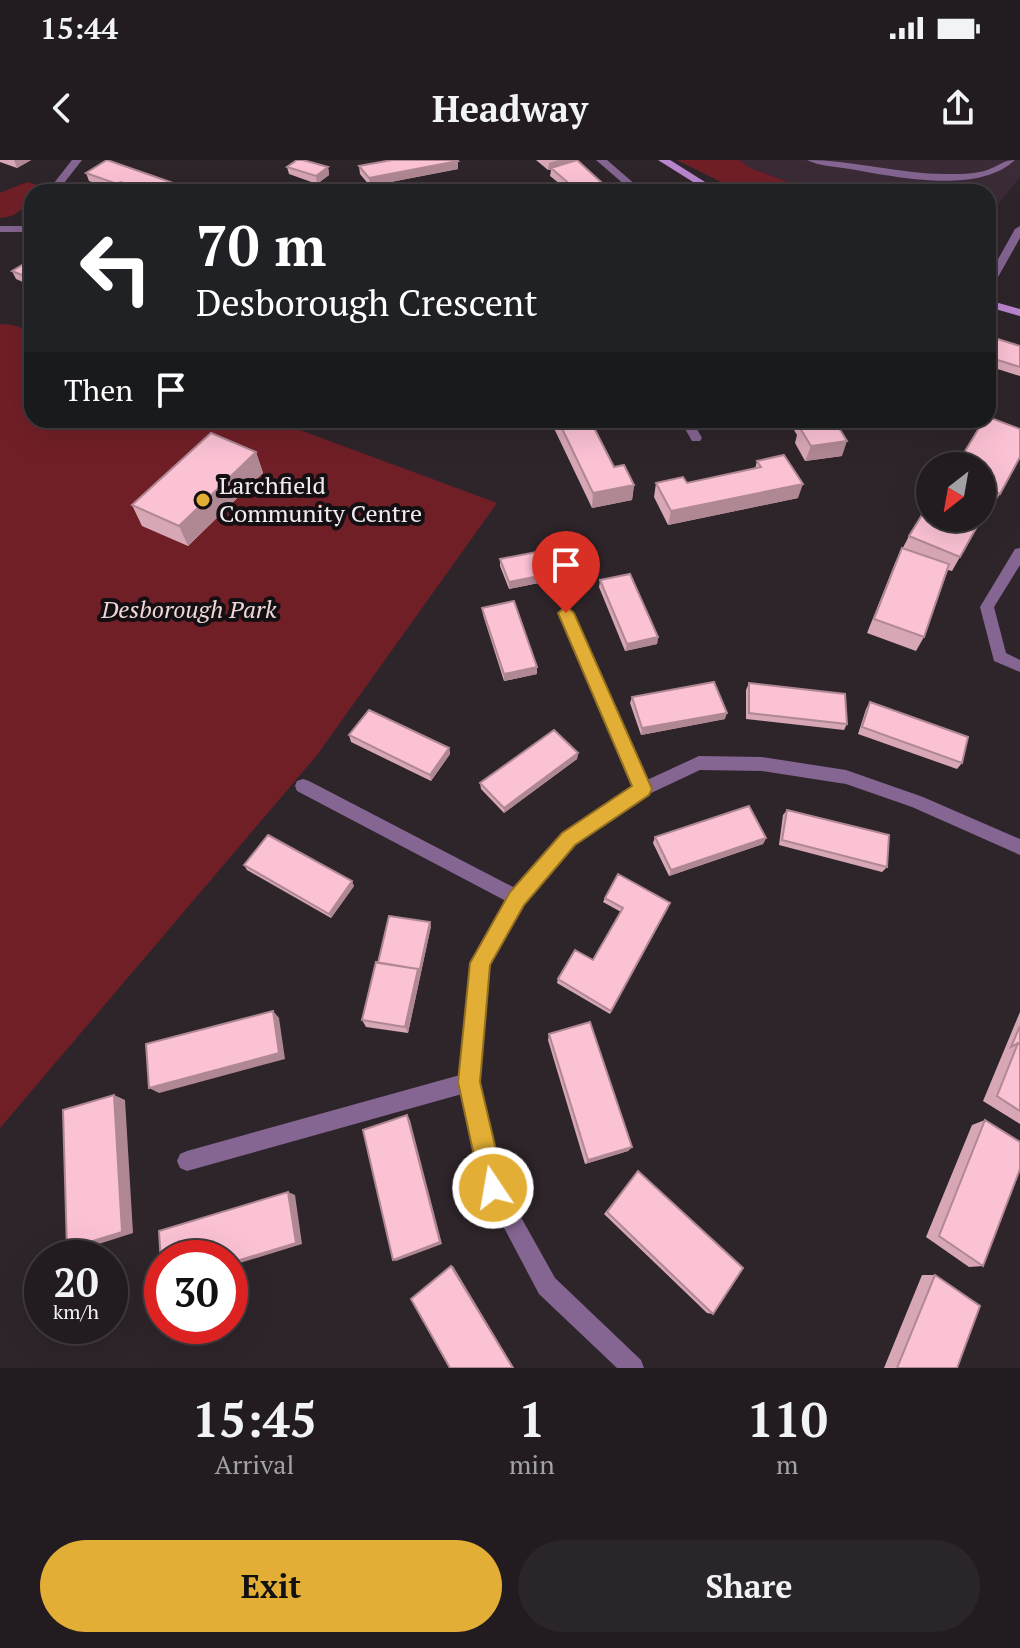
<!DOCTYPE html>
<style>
body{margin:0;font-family:"PT Serif",serif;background:#2a2529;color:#f1f3f6;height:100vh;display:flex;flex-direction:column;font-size:30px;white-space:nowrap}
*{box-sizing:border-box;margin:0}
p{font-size:26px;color:#a2a1a5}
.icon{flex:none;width:44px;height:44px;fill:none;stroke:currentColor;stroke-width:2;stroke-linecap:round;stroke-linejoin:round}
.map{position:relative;height:1208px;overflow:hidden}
.drawer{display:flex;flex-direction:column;background:#221c20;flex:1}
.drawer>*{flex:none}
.hud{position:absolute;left:24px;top:24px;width:972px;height:244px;border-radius:24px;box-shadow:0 8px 32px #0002,0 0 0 2px #3f3a3e;background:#202124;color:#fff;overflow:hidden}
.needle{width:52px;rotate:211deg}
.tools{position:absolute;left:916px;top:292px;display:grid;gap:16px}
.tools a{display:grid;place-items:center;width:80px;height:80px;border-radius:50%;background:#221c20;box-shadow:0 8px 32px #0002,0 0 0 2px #3f3a3e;font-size:40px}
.speed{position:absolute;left:24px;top:1080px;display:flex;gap:16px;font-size:40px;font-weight:700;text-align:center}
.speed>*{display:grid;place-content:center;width:104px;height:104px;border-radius:50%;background:#221c20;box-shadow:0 8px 32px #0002,0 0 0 2px #3f3a3e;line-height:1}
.speed small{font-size:20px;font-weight:400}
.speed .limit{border:12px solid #d22;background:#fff;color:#111}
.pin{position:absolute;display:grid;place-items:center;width:68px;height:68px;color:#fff;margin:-82px -34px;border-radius:50% 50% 50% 0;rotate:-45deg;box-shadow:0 0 8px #0007}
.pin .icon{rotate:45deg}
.me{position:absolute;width:88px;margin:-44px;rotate:348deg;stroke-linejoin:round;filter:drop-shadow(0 0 6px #0008)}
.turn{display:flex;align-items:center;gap:28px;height:168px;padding:0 40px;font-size:36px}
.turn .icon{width:104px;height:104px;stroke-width:2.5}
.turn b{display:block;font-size:56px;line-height:68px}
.then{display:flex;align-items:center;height:76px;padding:0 40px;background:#0003;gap:16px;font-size:30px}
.eta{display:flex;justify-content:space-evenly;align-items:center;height:136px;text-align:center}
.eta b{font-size:48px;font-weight:700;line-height:56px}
.primary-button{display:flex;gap:16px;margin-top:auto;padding:16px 40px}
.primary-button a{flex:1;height:92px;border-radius:48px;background:#e3ae35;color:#111;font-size:32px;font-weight:700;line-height:92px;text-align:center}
.primary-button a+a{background:#2a2529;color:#f1f3f6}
.status{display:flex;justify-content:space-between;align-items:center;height:56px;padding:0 40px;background:#221c20;direction:ltr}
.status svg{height:22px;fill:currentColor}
header{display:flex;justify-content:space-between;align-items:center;height:104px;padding:0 40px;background:#221c20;font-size:36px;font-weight:700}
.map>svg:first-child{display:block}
.built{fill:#3a2b36}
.green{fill:#711f27}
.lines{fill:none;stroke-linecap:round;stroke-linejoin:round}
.lane{fill:#856592;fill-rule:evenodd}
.street{fill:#856592;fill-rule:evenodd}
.secondary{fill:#ba86cf;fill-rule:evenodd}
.wall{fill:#d8a7b6}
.shaded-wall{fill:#b08894}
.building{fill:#fbc2d4;stroke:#b08894;stroke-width:2}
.route{fill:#e3ae35;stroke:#947122;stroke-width:2}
.poi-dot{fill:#e3ae35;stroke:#130f12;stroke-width:3}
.labels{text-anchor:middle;stroke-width:8;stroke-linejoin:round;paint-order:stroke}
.poi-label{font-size:24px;fill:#f2ecf0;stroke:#130f12;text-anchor:start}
.park-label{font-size:24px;font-style:italic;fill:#f0d7d6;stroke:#130f12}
</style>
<div class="status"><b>15:44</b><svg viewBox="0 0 49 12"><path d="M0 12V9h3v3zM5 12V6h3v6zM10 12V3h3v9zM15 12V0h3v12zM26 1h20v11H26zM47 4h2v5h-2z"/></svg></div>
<header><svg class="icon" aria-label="back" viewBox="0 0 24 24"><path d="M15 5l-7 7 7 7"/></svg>Headway<svg class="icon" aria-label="share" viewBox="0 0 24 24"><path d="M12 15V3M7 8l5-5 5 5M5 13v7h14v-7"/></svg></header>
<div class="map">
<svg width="1020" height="1208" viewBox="0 0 1020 1208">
<rect width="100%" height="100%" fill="#2e252b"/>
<!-- built -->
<path class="built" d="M739 0H1020V17L988 57V32H816L750 8Z"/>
<!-- green -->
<path class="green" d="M677 0H739L750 8 816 32H741Z
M27 22 37 25C28 42 23 56 0 58V33Z
M0 164 13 165 32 172V260H273L497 343 317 595 0 968Z"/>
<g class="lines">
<!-- lane -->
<path class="lane" d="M596 0H607L644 32H633Z
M807 0C855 0 902 15 950 14 963 14 980 14 992 8 1002 4 1004 0 1015 0 978 35 896 17 850 9 836 7 819 6 807 0Z
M699 21 702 22V26L680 32H664Z"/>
<!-- street -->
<path class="street" d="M72 0H82L57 32H47Z
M0 66H32V72H0Z
M1020 66V78L993 126 988 129V117L1015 69Z
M680 260H692L702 278 700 281H692Z
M1020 388V405L994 447 1006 493 1020 500V512L994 501 980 447 1015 389Z
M566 447 573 453 647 620 699 596 762 597 846 610 923 637 1020 679V695L912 647 846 624 762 611 700 610 649 634 575 684 523 744 489 805 479 922 503 1025 555 1118 641 1200 644 1208H617L539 1134 483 1028 462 934 187 1011 180 1008 177 1001 180 994 187 991 460 915 471 803 506 741 297 631 295 626 297 621 303 619 309 621 515 728 563 674 634 626 559 453Z"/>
<!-- secondary -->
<path class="secondary" d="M658 0H670L721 32H709Z
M988 140 1020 149V156L988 147Z"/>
</g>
<!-- wall -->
<path class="wall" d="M0 0H31L17 8 0 2Z
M536 0H575L612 32H570L550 16 551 10H548Z
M359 6 458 9 370 26 360 14Z
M287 7H328L329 15 317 24 289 14Z
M86 13 199 32H130L124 29 120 32 89 21Z
M32 99V126L16 119 12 111Z
M988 176 1020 186V216L988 206Z
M550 260H595L594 268 614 307 634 325 632 340 592 348Z
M788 260H834L842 296 805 301 795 283 797 275Z
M256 292 263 313 188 386 142 366 132 345Z
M757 301 798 338 668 365 654 337 656 323H687L755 309Z
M982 306 1000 334 991 349 988 348 952 411 948 410 924 477 916 491 867 473 895 403 909 376 982 358Z
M500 399 588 413 509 429 500 406Z
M600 420 658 477 657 484 625 491 599 427Z
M482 448 537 514 504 521 483 455Z
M749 523 847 564 844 570 746 559V530Z
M632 537 725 559 641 575 630 543Z
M870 542 962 603 957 609 858 574 866 549Z
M349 575 449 588 450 594 431 621 351 582Z
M578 593 577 599 504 653 481 629 480 623Z
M787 650 887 707 882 712 779 685 783 655Z
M655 677 766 678 763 684 669 716 653 683Z
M244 705 354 726 331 758 247 710Z
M605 738 668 748 610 854 557 823 558 819 593 800 621 752 603 742Z
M431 766 408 873 366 867 362 860 378 803Z
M1020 852V964L983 941Z
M549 874 632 987 628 991 585 1004 548 880Z
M985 960 983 1106 969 1107 926 1077 972 965Z
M638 1011 713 1154 707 1153 604 1054Z
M922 1115H935L957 1208H884Z"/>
<!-- shaded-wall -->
<path class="shaded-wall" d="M14 0H31L17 8Z
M558 0H575V3L551 8V10H548L549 3Z
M458 1V9L370 26 369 18Z
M328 7 329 15 317 24 316 16Z
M121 22 124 29 120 32 117 24Z
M847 281 842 296 805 301 811 286Z
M256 292 263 313 188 386 179 366Z
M803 324 798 338 668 365 671 351Z
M634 325 632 340 592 348 593 333Z
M588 406V413L509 429V422Z
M658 477 657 484 625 491 627 484Z
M537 507V514L504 521V514Z
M727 553 725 559 641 575 642 568Z
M449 588 450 594 431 621 430 615Z
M578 593 577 599 504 653V648Z
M766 678 763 684 669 716 671 710Z
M352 721 354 726 331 758 329 754Z
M430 762 431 766 408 873 405 867 418 809Z
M273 851 279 858 285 899 159 933 149 928Z
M114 935 125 940 133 1073 80 1090 67 1089Z
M407 955 410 960 442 1084 396 1101 393 1100Z
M632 987 628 991 585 1004 588 1000Z
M288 1032 295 1035 302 1084 230 1106V1103Z
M451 1106H453L514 1208H513Z"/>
<!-- building -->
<path class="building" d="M107 0 199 32H147L121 22 117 24 86 13Z
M297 0H303L328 7 316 16 287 7Z
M392 0H457L458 1 369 18 359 6Z
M577 0 612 32H579L551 8Z
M32 99V119L12 111Z
M988 176 1020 186V207L988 197Z
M988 257 1020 269V297L1000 334 982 327V306H956L984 260H988Z
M558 260H590L614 307 624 305 634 325 593 333Z
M802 260H834L847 281 811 286 800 268 807 267Z
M211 273 256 292 179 366 132 345Z
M784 295 803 324 671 351 656 323 683 317 687 323 761 307 757 301Z
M982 334 993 338 960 397 909 376 930 342V358H982Z
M579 384 588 406 509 422 500 399Z
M902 388 949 404 924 477 874 459Z
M630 414 658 477 627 484 600 420Z
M514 441 537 507 504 514 482 448Z
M714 522 727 553 642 568 632 537Z
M749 523 845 534 847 564 749 553Z
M870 542 968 577 962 603 862 567Z
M369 550 449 588 430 615 349 575Z
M554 570 578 593 504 648 480 623Z
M749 646 766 678 671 710 655 677Z
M787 650 889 675 887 707 782 680Z
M268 675 352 721 329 754 244 705Z
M618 714 670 743 611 851 558 819 575 790 593 800 623 748 605 738Z
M389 756 430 762 419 813 418 809 378 803Z
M376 802 418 809 405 867 362 860Z
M273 851 279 893 149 928 146 884Z
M590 862 632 987 588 1000 549 874Z
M1020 866V885L1018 883 1011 887Z
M1018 883 1020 885V951L997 936Z
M114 935 122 1072 67 1089 63 950Z
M407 955 440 1082 393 1100 363 970Z
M985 960 1020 982V1009L983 1106 939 1076Z
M638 1011 743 1108 713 1154 607 1052Z
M288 1032 296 1083 230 1103V1098H162V1120L159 1071Z
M451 1106 513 1208H450L411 1139Z
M935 1115 980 1146 957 1208H897Z"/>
<!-- route -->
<path class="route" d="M566 446 574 453 652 629 649 635 575 685 524 745 490 805 480 922 505 1028 501 1036 493 1040 484 1036 481 1028 458 922 470 803 510 732 562 673 632 626 558 453Z"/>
<!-- markers -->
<circle class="poi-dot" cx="203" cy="340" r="8"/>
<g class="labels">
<!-- poi labels -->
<g class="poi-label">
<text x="219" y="334">Larchfield<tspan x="219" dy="28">Community Centre</tspan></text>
</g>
<!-- park labels -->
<g class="park-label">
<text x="189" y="458">Desborough Park</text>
</g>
</g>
</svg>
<div class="tools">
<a><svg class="needle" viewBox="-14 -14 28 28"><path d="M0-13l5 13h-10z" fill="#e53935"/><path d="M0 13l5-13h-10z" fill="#a2a1a5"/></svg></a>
</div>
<div class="speed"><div>20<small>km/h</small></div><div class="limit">30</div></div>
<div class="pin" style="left:566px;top:453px;background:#d93025"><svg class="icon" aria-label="arrive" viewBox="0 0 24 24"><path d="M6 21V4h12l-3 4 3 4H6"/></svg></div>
<svg class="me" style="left:493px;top:1028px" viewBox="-20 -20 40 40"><circle r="17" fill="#e3ae35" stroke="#fff" stroke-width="3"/><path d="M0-11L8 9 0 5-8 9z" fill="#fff"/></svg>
<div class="hud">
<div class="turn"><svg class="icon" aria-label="left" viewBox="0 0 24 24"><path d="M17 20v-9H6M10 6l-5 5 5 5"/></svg><div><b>70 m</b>Desborough Crescent</div></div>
<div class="then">Then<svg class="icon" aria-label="arrive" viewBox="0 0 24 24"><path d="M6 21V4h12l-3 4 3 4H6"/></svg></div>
</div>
</div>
<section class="drawer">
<div class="eta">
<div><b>15:45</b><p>Arrival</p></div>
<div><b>1</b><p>min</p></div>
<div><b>110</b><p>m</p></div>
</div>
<div class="primary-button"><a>Exit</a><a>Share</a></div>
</section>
